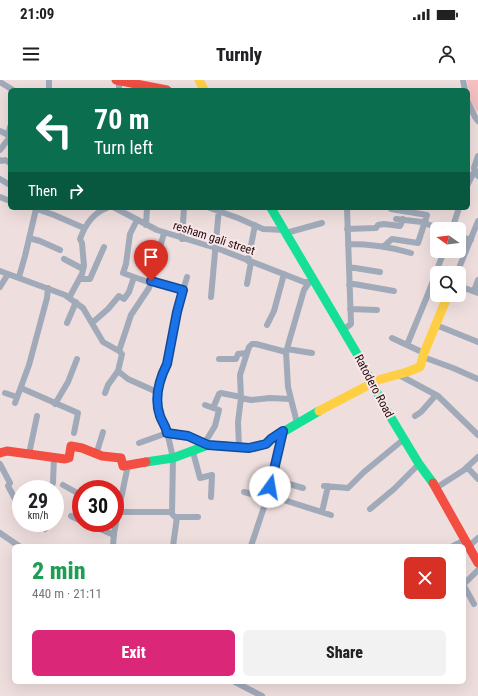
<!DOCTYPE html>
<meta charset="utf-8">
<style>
body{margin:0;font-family:"Roboto Condensed",sans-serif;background:#f2f2f2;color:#202124;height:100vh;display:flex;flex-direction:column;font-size:15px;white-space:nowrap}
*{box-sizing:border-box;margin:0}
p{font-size:13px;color:#757577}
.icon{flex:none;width:22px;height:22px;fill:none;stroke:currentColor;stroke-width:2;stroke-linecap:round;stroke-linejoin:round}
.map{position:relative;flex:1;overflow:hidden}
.drawer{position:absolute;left:12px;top:464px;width:454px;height:140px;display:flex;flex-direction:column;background:#fff;border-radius:6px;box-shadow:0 4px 16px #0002}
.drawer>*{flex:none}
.guide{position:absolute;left:8px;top:8px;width:462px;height:122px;border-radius:6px;box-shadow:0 4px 16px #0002;background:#0b6e4f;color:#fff;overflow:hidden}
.needle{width:26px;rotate:284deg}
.fabs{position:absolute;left:430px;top:142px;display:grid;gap:8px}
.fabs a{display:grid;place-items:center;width:36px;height:36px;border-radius:6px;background:#fff;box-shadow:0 4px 16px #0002;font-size:20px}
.speed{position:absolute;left:12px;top:400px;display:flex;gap:8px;font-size:20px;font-weight:700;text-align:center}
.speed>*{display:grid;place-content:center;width:52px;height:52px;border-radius:50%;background:#fff;box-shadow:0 4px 16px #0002;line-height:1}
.speed small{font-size:10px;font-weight:400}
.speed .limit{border:6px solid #d22;background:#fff;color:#111}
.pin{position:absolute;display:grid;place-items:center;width:34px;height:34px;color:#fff;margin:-41px -17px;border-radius:50% 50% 50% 0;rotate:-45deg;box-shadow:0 0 4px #0007}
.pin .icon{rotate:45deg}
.me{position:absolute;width:44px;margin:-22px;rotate:13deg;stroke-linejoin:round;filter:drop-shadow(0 0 3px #0008)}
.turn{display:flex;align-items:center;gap:14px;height:84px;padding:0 20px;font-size:18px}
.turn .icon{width:52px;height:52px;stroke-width:2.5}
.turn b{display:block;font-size:28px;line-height:34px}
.then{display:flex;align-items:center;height:38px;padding:0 20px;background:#0003;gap:8px;font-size:15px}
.round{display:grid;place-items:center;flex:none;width:42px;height:42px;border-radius:6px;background:#f2f2f2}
.overview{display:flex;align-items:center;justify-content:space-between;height:68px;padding:0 20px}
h1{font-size:24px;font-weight:800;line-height:30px;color:#1e9e55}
.action{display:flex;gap:8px;margin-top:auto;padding:8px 20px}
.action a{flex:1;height:46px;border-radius:6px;background:#db2777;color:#fff;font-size:16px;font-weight:800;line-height:46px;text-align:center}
.action a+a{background:#f2f2f2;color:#202124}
.status{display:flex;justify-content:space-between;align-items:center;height:28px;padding:0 20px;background:#fff;direction:ltr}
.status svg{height:11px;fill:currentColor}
header{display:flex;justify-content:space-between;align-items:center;height:52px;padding:0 20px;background:#fff;font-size:18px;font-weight:800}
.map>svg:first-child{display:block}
.green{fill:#f6bfc2}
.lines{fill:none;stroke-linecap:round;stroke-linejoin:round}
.street{stroke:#a0aab9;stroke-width:6}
.fast{stroke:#16e098;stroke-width:9}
.slow{stroke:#ffcf43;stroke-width:9}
.jam{stroke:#f24e42;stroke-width:9}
.route-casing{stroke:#114b97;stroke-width:10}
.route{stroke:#1a73e8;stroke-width:7}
.labels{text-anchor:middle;stroke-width:4;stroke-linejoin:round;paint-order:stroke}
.street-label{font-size:12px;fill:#260b0f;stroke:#f9e8e9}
</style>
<div class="status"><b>21:09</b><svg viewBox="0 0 49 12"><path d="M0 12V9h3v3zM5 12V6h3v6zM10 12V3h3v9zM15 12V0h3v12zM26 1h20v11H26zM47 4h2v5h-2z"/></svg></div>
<header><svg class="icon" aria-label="menu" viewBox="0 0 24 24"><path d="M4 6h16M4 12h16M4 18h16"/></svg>Turnly<svg class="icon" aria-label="person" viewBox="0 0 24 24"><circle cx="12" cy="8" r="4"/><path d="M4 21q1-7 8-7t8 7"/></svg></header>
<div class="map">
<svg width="478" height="616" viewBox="0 0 478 616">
<rect width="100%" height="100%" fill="#efdede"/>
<!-- green -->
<path class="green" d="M467 0H478V31L477 32 470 19Z"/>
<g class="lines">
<!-- street -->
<path class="street" d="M463 0 465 10
M0 2 13 10
M49 10V0
M119 10V1
M468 22 475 37 478 41
M0 51 10 56
M8 55 10 47
M0 70 10 57
M478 76 474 88 478 96
M0 80 2 81 5 80 10 83
M0 99 10 105
M468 104 475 90
M0 117 10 121
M34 128 54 135 84 148
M115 128 157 150 219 169 304 202H309
M210 128 238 138 263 149 284 150
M396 139 422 142 440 149
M146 145 147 128
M347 149 376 148 378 145 384 144 400 146 403 139
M452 149 459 128
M286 153 322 143
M459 156 471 160
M29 158 40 161 60 170
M182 159 184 128
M348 164C370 164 391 167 411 173
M383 167 392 159 418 163 427 135 391 129
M64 179 83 189
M248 181 255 145
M349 187 380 192
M0 191 65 215 83 228 103 262 119 271
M457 193 478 141
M19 197 25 176 36 129
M134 197 151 203
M80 199H90L104 167
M151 201 183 210
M247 204 251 182
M349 205 354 204 394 211
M459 206 478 213
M0 207 8 194
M474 211 478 200
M211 217 219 128
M69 218 82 194 84 186 82 163 80 159C85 145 93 133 107 128
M350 229 377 230
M67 243 76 222
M92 243 108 229 119 216 124 219 129 212 134 197 123 193 126 184 130 154 137 140
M267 245 274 231 284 194
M436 245 478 262
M343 250 351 244 347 128
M392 258 424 273
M407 265 428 214 444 171
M287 269 312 273
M423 277 453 288 478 299
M219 279H236L238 274 246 273
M118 291 128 299 157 312V321L160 337 166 347 173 378 172 434 175 437H198
M399 295 438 316 478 355
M21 308 78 333 74 353
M5 313 17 317
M105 313 108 305 118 291 122 274 119 271 131 235 149 208 164 153
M157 315 167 284 177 232 187 197
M241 318 240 295 249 267 252 264H256L286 272
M15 323 29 285 47 218 48 208
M55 324 68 302 77 279
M213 328 219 314 221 313 241 317
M415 336 421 332 436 315
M297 343 288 307 286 272 304 210 310 201
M139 363 167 353 188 357 208 365
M204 364 215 346 219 330 205 325
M239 368 238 342 241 318 251 320 270 318 290 319
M193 372 200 398 212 395 211 417
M29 374 37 336
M96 375 103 352
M0 384 10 403 8 406 21 430
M467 387 478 399
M272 399 303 408
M53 403 54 377
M63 405 81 415
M324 406 348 408 364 392 404 359
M436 408 464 390 478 377
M244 412 267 418
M268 415 331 435
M370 429 394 409 419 384
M116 432H172
M322 432 328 406
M71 436 81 441
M34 443 45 449
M86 443 114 455
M0 453 19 466
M113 466 114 453 128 385
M173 466 177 437
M251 466 268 415 283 351
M453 466 465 460
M469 466 478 458
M464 504 478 490
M464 506 474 524
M235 602 262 616"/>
<!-- fast -->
<path class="fast" d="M271 128 356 272 384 326 419 384 433 403
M146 382 173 378 208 365 249 368 266 364 271 359 319 331"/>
<!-- slow -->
<path class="slow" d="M199 0 204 10
M319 331 378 300 407 292 420 287 424 273 448 215"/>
<!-- jam -->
<path class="jam" d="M116 0 167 10
M0 373 7 371 65 379 69 378 71 366 82 368 102 376 121 378 123 386 146 382
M433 403 478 483"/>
</g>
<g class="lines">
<defs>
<path id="route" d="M151 201 183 210 177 232 167 284C159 300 154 319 160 336 162 342 166 346 167 353L188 356 208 365 249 368 266 364 271 359 283 351 270 407"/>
</defs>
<!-- route casing -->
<use href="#route" class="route-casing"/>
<!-- route -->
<use href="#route" class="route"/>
</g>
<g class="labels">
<!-- street labels -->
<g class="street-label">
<text transform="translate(214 158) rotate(18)" y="4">resham gali street</text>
<text transform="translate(374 306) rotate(62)" y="4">Ratodero Road</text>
</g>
</g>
</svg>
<div class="fabs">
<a><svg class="needle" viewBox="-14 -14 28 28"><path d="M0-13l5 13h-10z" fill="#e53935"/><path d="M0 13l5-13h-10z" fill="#757577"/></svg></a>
<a><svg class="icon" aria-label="search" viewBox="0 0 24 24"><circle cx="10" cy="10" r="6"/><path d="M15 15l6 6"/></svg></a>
</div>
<div class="speed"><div>29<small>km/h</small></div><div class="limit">30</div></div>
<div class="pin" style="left:151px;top:201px;background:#d93025"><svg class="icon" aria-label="arrive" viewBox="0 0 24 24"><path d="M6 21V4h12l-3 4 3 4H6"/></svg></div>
<svg class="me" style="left:270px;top:407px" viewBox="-20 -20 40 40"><circle r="19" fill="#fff"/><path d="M0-13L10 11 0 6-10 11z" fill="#1a73e8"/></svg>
<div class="guide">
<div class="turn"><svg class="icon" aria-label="left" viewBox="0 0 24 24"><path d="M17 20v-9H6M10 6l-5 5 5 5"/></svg><div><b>70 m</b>Turn left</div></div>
<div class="then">Then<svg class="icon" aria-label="right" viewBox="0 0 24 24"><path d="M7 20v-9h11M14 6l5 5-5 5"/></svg></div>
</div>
<section class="drawer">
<div class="overview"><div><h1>2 min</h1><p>440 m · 21:11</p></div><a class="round" style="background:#d93025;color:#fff"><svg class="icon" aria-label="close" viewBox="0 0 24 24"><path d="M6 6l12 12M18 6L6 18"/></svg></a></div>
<div class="action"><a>Exit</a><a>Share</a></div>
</section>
</div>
